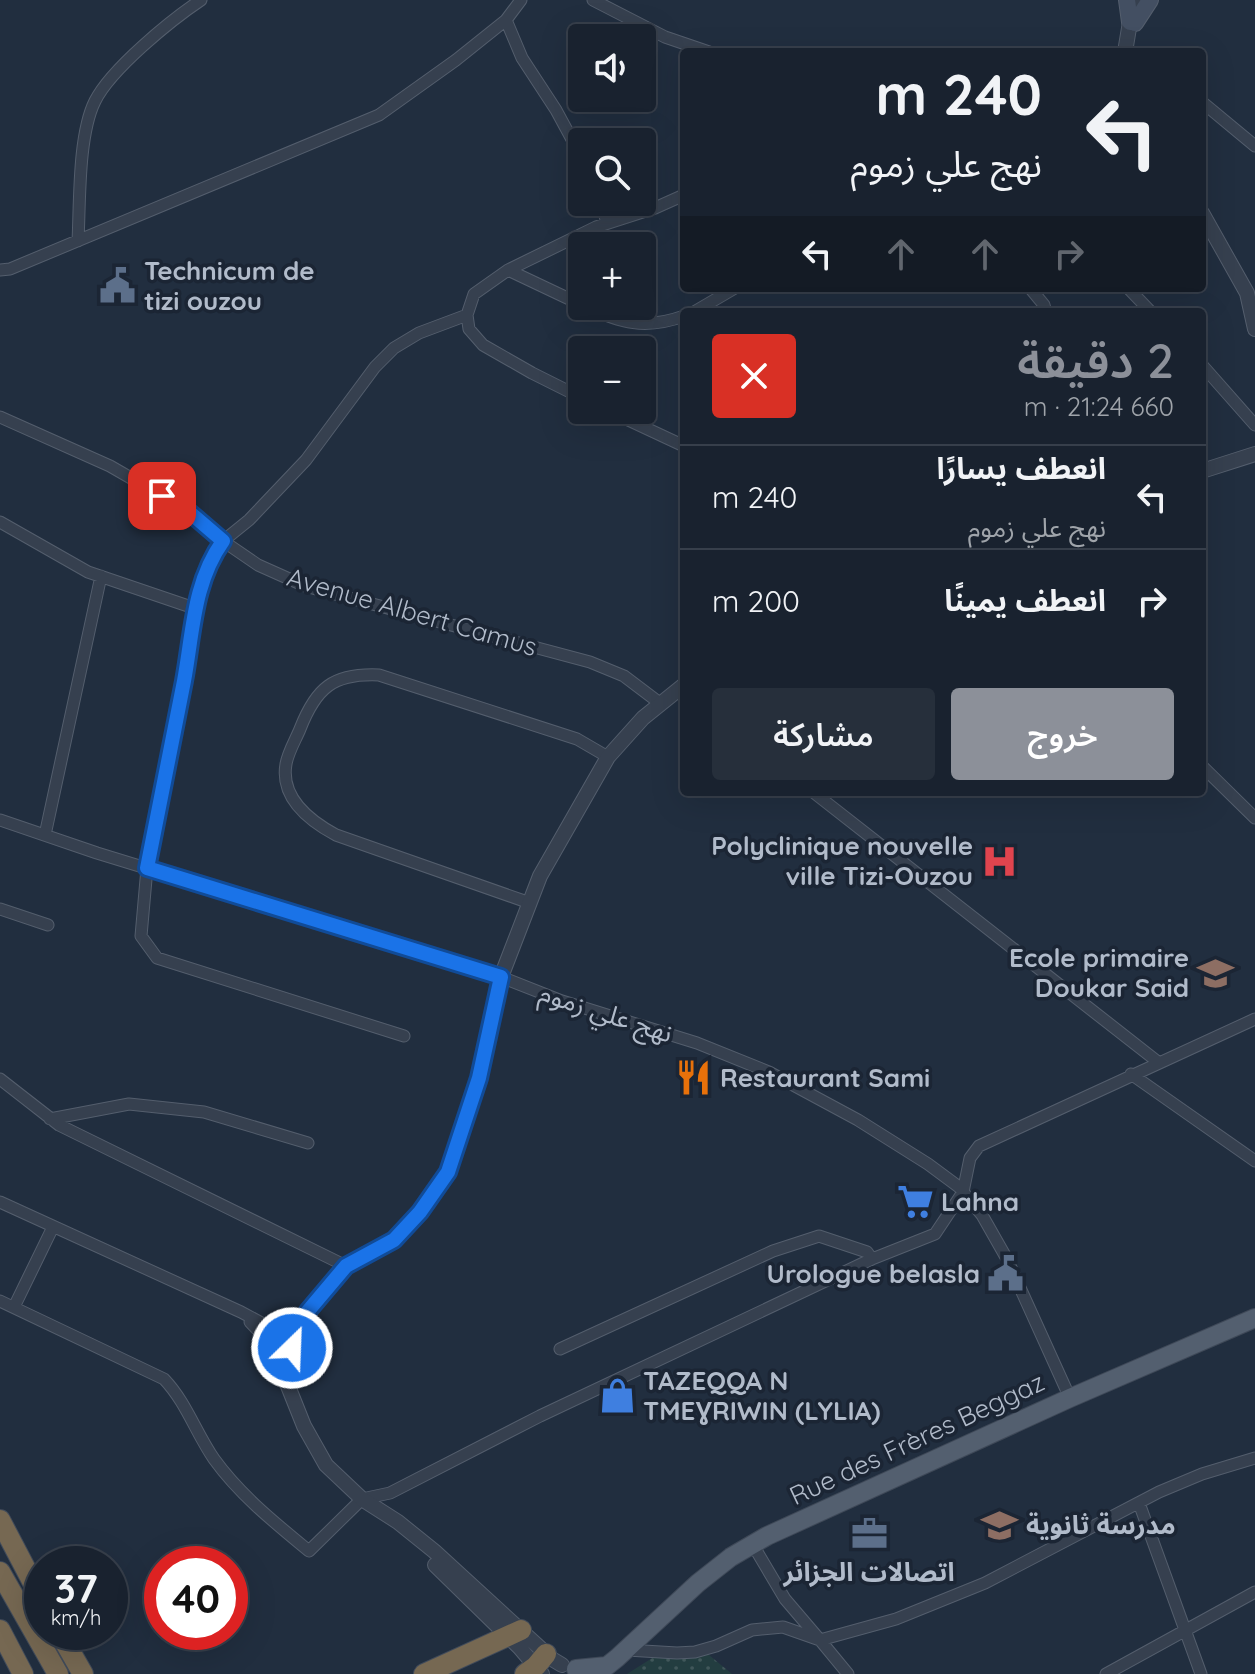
<!DOCTYPE html>
<html lang="ar">
<meta charset="utf-8">
<style>
body{margin:0;font-family:Quicksand,"Noto Sans Arabic",sans-serif;background:#262f3b;color:#f1f3f6;direction:rtl;height:100vh;display:flex;flex-direction:column;font-size:30px;white-space:nowrap}
*{box-sizing:border-box;margin:0}
p{font-size:26px;color:#9fa4aa}
.icon{flex:none;width:44px;height:44px;fill:none;stroke:currentColor;stroke-width:2;stroke-linecap:round;stroke-linejoin:round}
.map{position:relative;flex:1;overflow:hidden;direction:ltr}
.drawer{position:absolute;left:680px;top:308px;width:526px;height:488px;display:flex;flex-direction:column;background:#19222f;border-radius:8px;box-shadow:0 8px 32px #0002,0 0 0 2px #373f4b;direction:rtl}
.drawer>*{flex:none}
.guide{position:absolute;left:680px;top:48px;width:526px;height:244px;border-radius:8px;box-shadow:0 8px 32px #0002,0 0 0 2px #373f4b;direction:rtl;background:#19222f;color:#f1f3f6;overflow:hidden}
.tools{position:absolute;left:568px;top:24px;display:grid;gap:16px}
.tools a{display:grid;place-items:center;width:88px;height:88px;border-radius:8px;background:#19222f;box-shadow:0 8px 32px #0002,0 0 0 2px #373f4b;font-size:40px}
.speed{position:absolute;left:24px;top:1546px;display:flex;gap:16px;font-size:40px;font-weight:700;text-align:center}
.speed>*{display:grid;place-content:center;width:104px;height:104px;border-radius:50%;background:#19222f;box-shadow:0 8px 32px #0002,0 0 0 2px #373f4b;line-height:1}
.speed small{font-size:20px;font-weight:400}
.speed .limit{border:12px solid #d22;background:#fff;color:#111}
.pin{position:absolute;display:grid;place-items:center;width:68px;height:68px;color:#fff;margin:-34px;border-radius:16px;box-shadow:0 4px 12px #0006}
.me{position:absolute;width:88px;margin:-44px;rotate:24deg;stroke-linejoin:round;filter:drop-shadow(0 0 6px #0008)}
.turn{display:flex;align-items:center;gap:28px;height:168px;padding:0 32px;font-size:36px}
.turn .icon{width:104px;height:104px;stroke-width:2.5}
.turn b{display:block;font-size:56px;line-height:68px}
.lanes{display:flex;align-items:center;height:76px;padding:0 32px;background:#0003;justify-content:center;gap:40px;direction:ltr}
.lanes .off{opacity:.35}
.round{display:grid;place-items:center;flex:none;width:84px;height:84px;border-radius:8px;background:#262f3b}
.head{display:flex;align-items:center;justify-content:space-between;height:136px;padding:0 32px}
h1{font-size:48px;font-weight:600;line-height:60px;color:#8c9099}
.button{display:flex;gap:16px;margin-top:auto;padding:16px 32px}
.button a{flex:1;height:92px;border-radius:8px;background:#8c9099;color:#fff;font-size:32px;font-weight:600;line-height:92px;text-align:center}
.button a+a{background:#262f3b;color:#f1f3f6}
ul{padding:0;list-style:none}
li{display:flex;align-items:center;gap:24px;height:104px;padding:0 32px;border-top:2px solid #373f4b}
li div{flex:1}
li b{display:block;font-size:30px}
li em{font-style:normal}
.map>svg:first-child{display:block}
.grass{fill:url(#grass-dots)}
.lines{fill:none;stroke-linecap:round;stroke-linejoin:round}
.minor-casing{stroke:#545e6d;stroke-width:13}
.tertiary-casing{stroke:#545e6d;stroke-width:16}
.secondary-casing{stroke:#545e6d;stroke-width:18}
.primary-casing{stroke:#3f4958;stroke-width:20}
.motorway-casing{stroke:#414b5a;stroke-width:22}
.minor{stroke:#36404f;stroke-width:11}
.tertiary{stroke:#36404f;stroke-width:14}
.secondary{stroke:#434f62;stroke-width:16}
.primary{stroke:#535f6f;stroke-width:18}
.motorway{stroke:#766852;stroke-width:20}
.route-casing{stroke:#114b97;stroke-width:20}
.route{stroke:#1a73e8;stroke-width:14}
.labels{text-anchor:middle;stroke-width:7;stroke-linejoin:round;paint-order:stroke}
.poi-label{font-size:26px;font-weight:bold;fill:#b1bbca;stroke:#1b2534;text-anchor:start}
.street-label{font-size:26px;fill:#b1bbca;stroke:#1b2534}
</style>
<div class="map">
<svg width="1255" height="1674" viewBox="0 0 1255 1674">
<defs>
<pattern id="grass-dots" width="8" height="8" patternUnits="userSpaceOnUse" patternTransform="scale(2)"><rect width="8" height="8" fill="#233d40"/><path d="M2 2h.1M6 6h.1" fill="none" stroke="#41575a" stroke-width="1.8" stroke-linecap="round"/></pattern>
</defs>
<rect width="100%" height="100%" fill="#212e3f"/>
<!-- grass -->
<path class="grass" d="M657 1655H709L732 1674H627Z"/>
<g class="lines">
<defs>
<path id="minor" d="M593 0 665 37 709 52
M506 20 522 58 556 110 582 158
M1202 102 1255 146
M601 202 607 223
M78 241C80 202 78 135 95 101 111 69 171 20 201 0
M0 270 10 269 379 115 456 60 506 20 521 0
M508 270 582 305
M1030 288 1044 305 1046 312
M1128 288 1151 312
M584 306C621 323 645 330 684 316
M694 312 735 288
M1202 365 1255 425
M582 398 532 373 483 345 469 329 467 315 474 294 508 270 596 227 655 208 684 195
M607 410 684 446
M0 417 110 466 188 511 223 541 258 565 305 586 590 662 624 676 661 704
M0 522 88 572 194 608
M1202 766 1255 818
M813 792 1158 1062
M0 820 97 853 501 977 562 1001 697 1043 769 1072 858 1120 928 1164 959 1187 982 1215 1007 1259 1070 1398
M45 835 101 576
M530 903 336 835C310 821 280 798 286 764 288 752 296 739 300 729 316 688 333 673 379 675L577 739 608 757
M0 909 48 925
M404 1036 157 958 141 936 147 868 184 677 194 608 210 560 223 541 249 520 306 460 375 367 394 348 419 333 467 315
M1131 1074 1255 1161
M0 1079 59 1125 346 1266
M50 1119 129 1104 204 1112 308 1143
M0 1202 241 1312 280 1333
M0 1301 164 1379C186 1402 196 1433 214 1459 240 1495 275 1523 309 1551L362 1499 390 1493 540 1416 872 1259 935 1234 963 1192 970 1158 979 1146 1255 1019
M14 1307 53 1227
M250 1322 272 1345
M560 1349 773 1251 819 1236 867 1252 872 1259
M1139 1503 1201 1674
M753 1545 785 1599 820 1640 896 1619 985 1583 1159 1492 1202 1474 1255 1458
M627 1650 677 1653 695 1652 716 1646 752 1630 783 1627 820 1640 848 1674
M1106 1674 1255 1592"/>
<path id="tertiary" d="M1125 52 1130 22 1138 0
M1202 213 1247 293 1255 329
M1202 471 1255 454
M282 1333 290 1337 293 1345 287 1353 281 1354 273 1348 274 1337 308 1311 346 1266 394 1240 420 1212 448 1172 479 1078 501 977 540 876 608 757 643 718 684 685
M274 1351 304 1426 326 1465 362 1499 398 1522 434 1551 552 1659 562 1665
M435 1565 520 1648 542 1674"/>
<path id="secondary" d="M1127 0 1130 22
M1135 23 1150 0"/>
<path id="primary" d="M576 1669 607 1666 617 1658 698 1583 731 1557 767 1536 1070 1398 1255 1318"/>
<path id="motorway" d="M0 1520 42 1600
M0 1572 58 1674
M0 1630 23 1674
M59 1632 83 1674
M424 1674 521 1630
M525 1674 536 1666 546 1654"/>
</defs>
<!-- minor casing -->
<use href="#minor" class="minor-casing"/>
<!-- tertiary casing -->
<use href="#tertiary" class="tertiary-casing"/>
<!-- secondary casing -->
<use href="#secondary" class="secondary-casing"/>
<!-- primary casing -->
<use href="#primary" class="primary-casing"/>
<!-- motorway casing -->
<use href="#motorway" class="motorway-casing"/>
<!-- minor -->
<use href="#minor" class="minor"/>
<!-- tertiary -->
<use href="#tertiary" class="tertiary"/>
<!-- secondary -->
<use href="#secondary" class="secondary"/>
<!-- primary -->
<use href="#primary" class="primary"/>
<!-- motorway -->
<use href="#motorway" class="motorway"/>
</g>
<g class="lines">
<defs>
<path id="route" d="M162 496 188 511 223 541C193 583 193 633 184 681 172 744 159 806 147 868L501 977 479 1078 448 1172 420 1212 394 1240 346 1266 308 1311 292 1348"/>
</defs>
<!-- route casing -->
<use href="#route" class="route-casing"/>
<!-- route -->
<use href="#route" class="route"/>
</g>
<!-- icons -->
<defs>
<symbol id="civic-bare" viewBox="-9 -9 18 18"><path d="M-.6-6.5H3V-4.5H.6V-3L4-1V1h2V6H-6V1h2V-1L-.6-3ZM-1.2 2.5V6h2.4V2.5Z" fill="#5c6f8a" stroke="#1b2534" stroke-width="2.5" paint-order="stroke"/></symbol>
<symbol id="hospital-bare" viewBox="-9 -9 18 18"><path d="M-5-5h3v3.5h4V-5h3V5h-3V1.5h-4V5h-3Z" fill="#e0444e" stroke="#1b2534" stroke-width="2.5" paint-order="stroke"/></symbol>
<symbol id="school-bare" viewBox="-9 -9 18 18"><path d="M0-5L7-2L0 1L-7-2ZM-4 1L0 2.5L4 1V4Q0 6-4 4Z" fill="#8d6e63" stroke="#1b2534" stroke-width="2.5" paint-order="stroke"/></symbol>
<symbol id="restaurant-bare" viewBox="-9 -9 18 18"><path d="M-5-6h1v4h1v-4h1v4h1v-4h1v5L-1.5 .5V6h-2V.5L-5-1ZM5-6V6H3V1.5H1.5Q1.5-4 5-6Z" fill="#e8710a" stroke="#1b2534" stroke-width="2.5" paint-order="stroke"/></symbol>
<symbol id="supermarket-bare" viewBox="-9 -9 18 18"><path d="M-6-5.5h2.5l.6 2H6L4.5 2H-2.5L-4.4-4H-6ZM-1.5 3.2a1.3 1.3 0 1 0 .1 0ZM3 3.2a1.3 1.3 0 1 0 .1 0Z" fill="#3f7fe0" stroke="#1b2534" stroke-width="2.5" paint-order="stroke"/></symbol>
<symbol id="shop-bare" viewBox="-9 -9 18 18"><path d="M-5-2.5h2.3a2.7 3.5 0 0 1 5.4 0H5L5.5 6h-11ZM-1.5-2.5h3a1.5 2.3 0 0 0-3 0Z" fill="#3f7fe0" stroke="#1b2534" stroke-width="2.5" paint-order="stroke"/></symbol>
<symbol id="office-bare" viewBox="-9 -9 18 18"><path d="M-6-3h4V-5.5h4V-3h4V5H-6ZM-1-4.5V-3h2v-1.5ZM-6 0V1H6V0Z" fill="#5c6f8a" stroke="#1b2534" stroke-width="2.5" paint-order="stroke"/></symbol>
</defs>
<g fill-rule="evenodd">
<use href="#civic-bare" x="92" y="260" width="51" height="51"/>
<use href="#hospital-bare" x="974" y="836" width="51" height="51"/>
<use href="#school-bare" x="1190" y="948" width="51" height="51"/>
<use href="#restaurant-bare" x="668" y="1052" width="51" height="51"/>
<use href="#supermarket-bare" x="890" y="1176" width="51" height="51"/>
<use href="#civic-bare" x="980" y="1248" width="51" height="51"/>
<use href="#shop-bare" x="592" y="1370" width="51" height="51"/>
<use href="#school-bare" x="974" y="1500" width="51" height="51"/>
<use href="#office-bare" x="844" y="1508" width="51" height="51"/>
</g>
<g class="labels">
<!-- poi labels -->
<g class="poi-label">
<text x="144" y="280">Technicum de<tspan x="144" dy="30">tizi ouzou</tspan></text>
<text x="973" y="855" text-anchor="end">Polyclinique nouvelle<tspan x="973" dy="30">ville Tizi-Ouzou</tspan></text>
<text x="1189" y="967" text-anchor="end">Ecole primaire<tspan x="1189" dy="30">Doukar Said</tspan></text>
<text x="720" y="1087">Restaurant Sami</text>
<text x="941" y="1211">Lahna</text>
<text x="980" y="1283" text-anchor="end">Urologue belasla</text>
<text x="643" y="1390">TAZEQQA N<tspan x="643" dy="30">TMEƔRIWIN (LYLIA)</tspan></text>
<text x="1026" y="1534">مدرسة ثانوية</text>
<text x="869" y="1581" text-anchor="middle">اتصالات الجزائر</text>
</g>
<!-- street labels -->
<g class="street-label">
<text transform="translate(412 612) rotate(16)" y="9">Avenue Albert Camus</text>
<text transform="translate(606 1013) rotate(18)" y="9">نهج علي زموم</text>
<text transform="translate(917 1439) rotate(-25)" y="9">Rue des Frères Beggaz</text>
</g>
</g>
</svg>
<div class="tools">
<a><svg class="icon" aria-label="sound" viewBox="0 0 24 24"><path d="M4 9h4l5-4v14l-5-4H4zM17 9q2 3 0 6"/></svg></a>
<a><svg class="icon" aria-label="search" viewBox="0 0 24 24"><circle cx="10" cy="10" r="6"/><path d="M15 15l6 6"/></svg></a>
<a>+</a>
<a>−</a>
</div>
<div class="speed"><div>37<small>km/h</small></div><div class="limit">40</div></div>
<div class="pin" style="left:162px;top:496px;background:#d93025"><svg class="icon" aria-label="arrive" viewBox="0 0 24 24"><path d="M6 21V4h12l-3 4 3 4H6"/></svg></div>
<svg class="me" style="left:292px;top:1348px" viewBox="-20 -20 40 40"><circle r="17" fill="#1a73e8" stroke="#fff" stroke-width="3"/><path d="M0-11L8 9 0 5-8 9z" fill="#fff"/></svg>
<div class="guide">
<div class="turn"><svg class="icon" aria-label="left" viewBox="0 0 24 24"><path d="M17 20v-9H6M10 6l-5 5 5 5"/></svg><div><b>240 m</b>نهج علي زموم</div></div>
<div class="lanes"><svg class="icon" aria-label="left" viewBox="0 0 24 24"><path d="M17 20v-9H6M10 6l-5 5 5 5"/></svg><svg class="icon off" aria-label="ahead" viewBox="0 0 24 24"><path d="M12 20V5M6 11l6-6 6 6"/></svg><svg class="icon off" aria-label="ahead" viewBox="0 0 24 24"><path d="M12 20V5M6 11l6-6 6 6"/></svg><svg class="icon off" aria-label="right" viewBox="0 0 24 24"><path d="M7 20v-9h11M14 6l5 5-5 5"/></svg></div>
</div>
<section class="drawer">
<div class="head"><div><h1>2 دقيقة</h1><p>660 m · 21:24</p></div><a class="round" style="background:#d93025;color:#fff"><svg class="icon" aria-label="close" viewBox="0 0 24 24"><path d="M6 6l12 12M18 6L6 18"/></svg></a></div>
<ul>
<li><svg class="icon" aria-label="left" viewBox="0 0 24 24"><path d="M17 20v-9H6M10 6l-5 5 5 5"/></svg><div><b>انعطف يسارًا</b><p>نهج علي زموم</p></div><em>240 m</em></li>
<li><svg class="icon" aria-label="right" viewBox="0 0 24 24"><path d="M7 20v-9h11M14 6l5 5-5 5"/></svg><div><b>انعطف يمينًا</b></div><em>200 m</em></li>
</ul>
<div class="button"><a>خروج</a><a>مشاركة</a></div>
</section>
</div>
